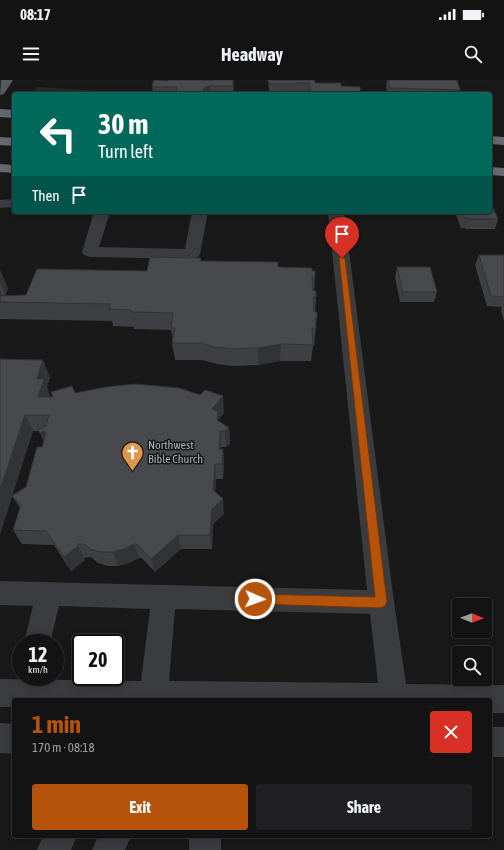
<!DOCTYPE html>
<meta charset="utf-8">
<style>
body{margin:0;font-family:"Asap Condensed",sans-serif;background:#202022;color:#f1f3f6;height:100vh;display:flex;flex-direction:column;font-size:15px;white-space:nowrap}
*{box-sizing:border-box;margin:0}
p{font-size:13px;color:#9d9ea0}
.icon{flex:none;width:22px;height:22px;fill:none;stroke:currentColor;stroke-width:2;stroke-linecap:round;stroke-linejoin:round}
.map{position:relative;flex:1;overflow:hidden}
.side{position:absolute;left:12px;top:618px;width:480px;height:140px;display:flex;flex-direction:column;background:#131314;border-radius:4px;box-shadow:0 2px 10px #0003,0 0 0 1px #323234}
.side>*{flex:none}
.hud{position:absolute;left:12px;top:12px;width:480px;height:122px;border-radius:4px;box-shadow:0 2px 10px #0003,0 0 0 1px #323234;background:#00695c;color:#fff;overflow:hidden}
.needle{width:26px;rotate:91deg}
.buttons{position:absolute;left:452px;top:518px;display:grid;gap:8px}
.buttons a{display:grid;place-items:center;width:40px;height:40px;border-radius:4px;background:#131314;box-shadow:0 2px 10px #0003,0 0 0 1px #323234;font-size:20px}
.speed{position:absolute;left:12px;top:554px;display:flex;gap:8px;font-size:20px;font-weight:700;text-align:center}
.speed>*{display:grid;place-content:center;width:52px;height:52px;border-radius:50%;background:#131314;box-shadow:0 2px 10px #0003,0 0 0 1px #323234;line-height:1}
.speed small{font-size:10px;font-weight:400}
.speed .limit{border:2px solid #111;border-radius:6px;background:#fff;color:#111}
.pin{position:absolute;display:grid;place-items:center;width:34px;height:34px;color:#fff;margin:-41px -17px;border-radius:50% 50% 50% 0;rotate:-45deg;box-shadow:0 0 4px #0007}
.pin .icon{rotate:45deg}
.me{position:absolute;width:44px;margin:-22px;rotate:92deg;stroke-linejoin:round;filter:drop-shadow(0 0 3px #0008)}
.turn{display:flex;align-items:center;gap:14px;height:84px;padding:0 20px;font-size:18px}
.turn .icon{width:52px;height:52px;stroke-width:2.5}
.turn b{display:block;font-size:28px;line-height:34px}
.then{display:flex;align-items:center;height:38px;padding:0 20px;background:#0003;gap:8px;font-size:15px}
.round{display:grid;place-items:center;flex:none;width:42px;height:42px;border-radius:4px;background:#202022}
.summary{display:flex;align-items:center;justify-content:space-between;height:68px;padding:0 20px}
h1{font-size:24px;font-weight:700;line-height:30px;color:#b45309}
.action{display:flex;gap:8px;margin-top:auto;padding:8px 20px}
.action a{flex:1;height:46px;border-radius:4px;background:#b45309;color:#fff;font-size:16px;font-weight:700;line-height:46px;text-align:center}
.action a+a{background:#202022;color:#f1f3f6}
.status{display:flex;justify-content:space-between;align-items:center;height:28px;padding:0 20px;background:#131314;direction:ltr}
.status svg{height:11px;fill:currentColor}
header{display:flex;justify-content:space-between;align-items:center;height:52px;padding:0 20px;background:#131314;font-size:18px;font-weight:700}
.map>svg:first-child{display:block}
.green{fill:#252c25}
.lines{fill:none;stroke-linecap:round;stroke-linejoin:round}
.minor{fill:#3a3c3f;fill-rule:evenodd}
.major{fill:#56595e;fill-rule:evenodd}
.highway{fill:#666a6f;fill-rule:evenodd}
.wall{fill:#3e3f42;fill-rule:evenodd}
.shaded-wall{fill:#323336}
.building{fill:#48494d;stroke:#323336}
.route{fill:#b45309;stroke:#753606}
.labels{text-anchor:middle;stroke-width:3;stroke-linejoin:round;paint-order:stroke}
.poi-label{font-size:12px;fill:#acb2b9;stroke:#141415;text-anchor:start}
</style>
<div class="status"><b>08:17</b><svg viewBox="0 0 49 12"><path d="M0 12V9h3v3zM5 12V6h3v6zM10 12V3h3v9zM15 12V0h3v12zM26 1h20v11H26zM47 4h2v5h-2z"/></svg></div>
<header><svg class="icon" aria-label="menu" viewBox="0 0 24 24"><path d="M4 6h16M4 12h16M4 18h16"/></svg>Headway<svg class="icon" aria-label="search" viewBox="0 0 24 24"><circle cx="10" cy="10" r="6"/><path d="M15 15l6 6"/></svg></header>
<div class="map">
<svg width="504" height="770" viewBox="0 0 504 770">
<rect width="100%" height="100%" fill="#19191a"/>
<!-- green -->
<path class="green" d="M37 7 100 11 99 14H31Z"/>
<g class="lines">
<!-- minor -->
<path class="minor" d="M14 119V127L0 128V120Z
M94 132H110L99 167 185 169 192 132H208L200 174 198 177 192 179 90 177 84 175 82 172Z
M328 132H344L394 522 406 604 504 605V633H490V620H14V627H0V599L141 601 150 529 59 526 50 563H24L33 526 0 525V501L367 510ZM175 529 370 534 378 603 169 601Z
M0 643 14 644V674L0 673Z
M490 647H504V677H490Z
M43 756H77L71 770H37Z
M98 756H131L125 770H92Z
M189 756H221V770H189Z"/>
<!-- major -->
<path class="major" d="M1 0H13L4 14 0 15Z"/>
<!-- highway -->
<path class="highway" d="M0 29 14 30V38L0 37Z
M490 56 504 57V65L490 64Z
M0 57 14 58V66L0 65Z
M0 84 14 85V93L0 92Z
M490 87 504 88V96L490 95Z"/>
</g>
<!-- wall -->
<path class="wall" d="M268 0H302L315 3 341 6 361 14 269 13Z
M387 0H457L460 10 459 14H387L386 8Z
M152 5 234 6 233 14H153Z
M446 132H490L498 139 495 149H466L465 148H461L456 135H447Z
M479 175H504V241L501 231 502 227 487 226 475 185Z
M201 181 278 187 312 191 315 197 314 211 316 217 315 232 317 238 315 255 314 266H313L311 281H280L258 285 233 286 217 284 202 280H175L172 263 173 259 171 250 134 249V247L113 246 112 241 0 239V191L1 192 8 209 5 215 2 216 26 215 147 191Z
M397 187 437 212 434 222H400L395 197Z
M0 279 50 297 47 307 50 316V317L75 313 224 333 218 340V341L229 348 230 364 226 367H221V369H223L224 384 223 399H216L215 412 224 434 213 444 212 469H181L155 492 142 478H139L129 483 118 486H108L98 483 91 477 84 478 85 480 71 491 54 465 22 464 13 450 20 428 12 416 0 454ZM33 351H39L44 362 26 407 12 415Z"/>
<!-- shaded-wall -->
<path class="shaded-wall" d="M233 0 234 6 233 14Z
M210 6V14H203L204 8Z
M0 191 1 193V192L8 209 5 215 0 202Z
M0 209 2 215 0 221Z
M281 264 280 281 258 285V268Z
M43 280 50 297 47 307 50 316 45 333 38 317 37 299Z
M223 316 224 333 218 340 219 348 212 329Z
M25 335 33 351 0 454V410Z
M229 348 230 364 226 367 225 351Z
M44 351 52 367 48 369 40 353Z
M220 351 221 367 220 384 219 369Z
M223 369 224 384 223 399 222 384Z
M215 384 216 399 214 425 213 410Z
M223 419 224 434 213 444 212 469 210 455 212 429Z
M178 455 181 469 155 492 151 479Z
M77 464 85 480 71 491 64 477Z
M134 464 139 478 129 483 118 486 113 472Z"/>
<!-- building -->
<path class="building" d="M154 0 168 1V0H233V6H210L204 8 203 14H176L177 7H152V5Z
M268 0H315V3H341V6L360 7 361 14H286V11H310L309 3H296V4H269Z
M388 0H457L460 10 390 8Z
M490 120 498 139H469L468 138H464L462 132H490Z
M479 175H504V217L491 216Z
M150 177 201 178 200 181 278 182V187L312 188V191H315V197H312L313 211H316V217H313L314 232H317V238H315L316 249 312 248 313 265 281 264 258 268 233 269 215 267 201 263H172L175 248H171L173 233 131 232V230L109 229 110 224 0 222V216L26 215 37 189 147 191Z
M397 187H430L437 212H403Z
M0 279 43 280 37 299H44L38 317H53L51 312 72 306 75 313 106 307 135 304 179 308 200 315 205 310 223 316 212 329 218 331 217 340 229 348 225 351H220L219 369H223L222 384H215L213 410 223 419 212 429 210 455H178L151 479 137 464H134L124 469 113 472H102L92 470 84 464H77L78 466 64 477 46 451 13 450 21 425 12 416 26 407 37 367H42L46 353 44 351 40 353 38 350 46 346 49 335H25L0 410Z"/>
<!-- route -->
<path class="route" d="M339 177 345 178 387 522 385 526 381 528 255 524 251 523 250 519 251 516 255 514 375 517Z"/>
<!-- icons -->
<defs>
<symbol id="church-pin" viewBox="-11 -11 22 30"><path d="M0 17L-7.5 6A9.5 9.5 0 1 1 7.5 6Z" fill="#df974c" stroke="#141415"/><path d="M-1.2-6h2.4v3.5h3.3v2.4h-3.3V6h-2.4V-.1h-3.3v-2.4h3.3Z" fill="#fff"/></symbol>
</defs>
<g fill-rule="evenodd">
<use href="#church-pin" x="120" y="360" width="25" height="34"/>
</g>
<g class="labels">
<!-- poi labels -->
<g class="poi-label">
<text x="148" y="369">Northwest<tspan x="148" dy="14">Bible Church</tspan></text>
</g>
</g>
</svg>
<div class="buttons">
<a><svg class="needle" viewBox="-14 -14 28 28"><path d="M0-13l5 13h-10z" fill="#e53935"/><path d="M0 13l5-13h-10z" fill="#9d9ea0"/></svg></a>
<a><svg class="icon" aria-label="search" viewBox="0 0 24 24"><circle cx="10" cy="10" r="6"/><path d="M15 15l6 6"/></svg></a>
</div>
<div class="speed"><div>12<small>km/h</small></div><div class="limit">20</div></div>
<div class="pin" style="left:342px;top:178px;background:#d93025"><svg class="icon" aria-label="arrive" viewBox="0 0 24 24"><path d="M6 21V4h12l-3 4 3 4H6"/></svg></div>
<svg class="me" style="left:255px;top:519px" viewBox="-20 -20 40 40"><circle r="17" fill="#b45309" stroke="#fff" stroke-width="3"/><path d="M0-11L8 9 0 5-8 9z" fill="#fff"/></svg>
<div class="hud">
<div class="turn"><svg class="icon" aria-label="left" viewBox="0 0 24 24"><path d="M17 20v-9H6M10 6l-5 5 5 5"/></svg><div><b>30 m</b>Turn left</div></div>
<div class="then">Then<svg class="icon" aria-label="arrive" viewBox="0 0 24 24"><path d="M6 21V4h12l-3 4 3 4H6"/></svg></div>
</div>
<section class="side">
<div class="summary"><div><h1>1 min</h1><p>170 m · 08:18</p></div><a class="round" style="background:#d93025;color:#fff"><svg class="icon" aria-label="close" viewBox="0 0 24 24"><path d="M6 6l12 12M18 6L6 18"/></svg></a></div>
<div class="action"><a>Exit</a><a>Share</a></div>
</section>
</div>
